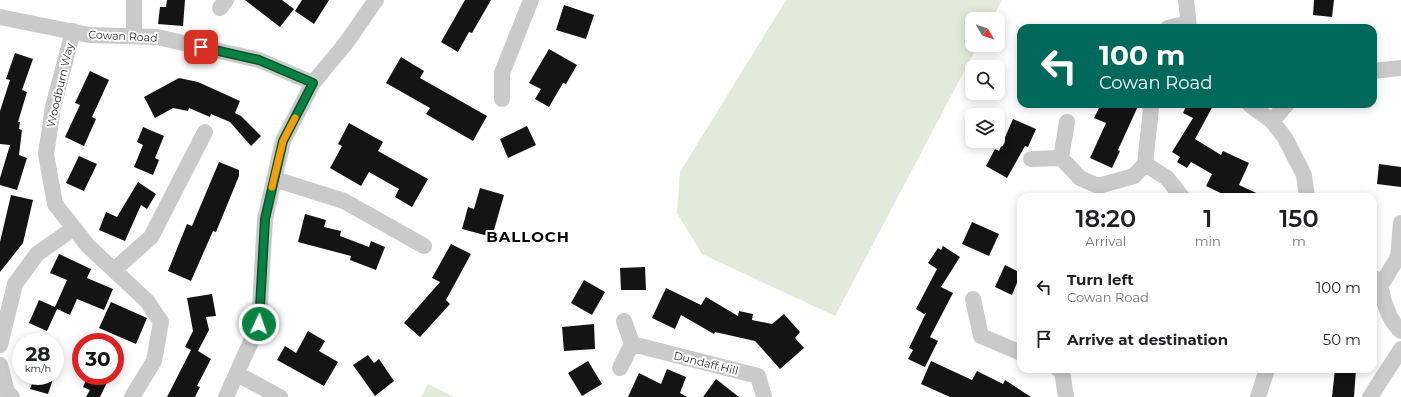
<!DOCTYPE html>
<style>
body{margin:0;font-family:Montserrat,sans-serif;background:#f2f2f2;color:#202124;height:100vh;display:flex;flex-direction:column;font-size:15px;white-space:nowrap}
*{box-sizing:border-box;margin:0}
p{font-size:13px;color:#757577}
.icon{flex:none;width:22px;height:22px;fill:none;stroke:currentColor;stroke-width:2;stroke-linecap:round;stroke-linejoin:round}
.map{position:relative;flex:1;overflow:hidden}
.sheet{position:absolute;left:1017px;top:193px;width:360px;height:180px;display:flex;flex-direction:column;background:#fff;border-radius:12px;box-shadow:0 2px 10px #0003}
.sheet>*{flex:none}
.guide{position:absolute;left:1017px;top:24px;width:360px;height:84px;border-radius:12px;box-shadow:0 2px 10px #0003;background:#00695c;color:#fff;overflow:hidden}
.needle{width:26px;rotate:129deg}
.fabs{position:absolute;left:965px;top:12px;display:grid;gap:8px}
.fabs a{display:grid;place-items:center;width:40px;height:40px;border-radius:8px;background:#fff;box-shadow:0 2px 10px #0003;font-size:20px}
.speed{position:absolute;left:12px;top:333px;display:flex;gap:8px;font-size:20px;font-weight:700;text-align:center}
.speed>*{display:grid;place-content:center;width:52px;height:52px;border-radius:50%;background:#fff;box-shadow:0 2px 10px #0003;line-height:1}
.speed small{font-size:10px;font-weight:400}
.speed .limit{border:6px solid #d22;background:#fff;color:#111}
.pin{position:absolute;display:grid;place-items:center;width:34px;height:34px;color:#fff;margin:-17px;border-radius:8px;box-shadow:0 2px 6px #0006}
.me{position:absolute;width:44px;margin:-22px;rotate:3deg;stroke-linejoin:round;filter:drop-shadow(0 0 3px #0008)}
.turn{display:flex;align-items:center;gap:14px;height:84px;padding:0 16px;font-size:18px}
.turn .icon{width:52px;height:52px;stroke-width:2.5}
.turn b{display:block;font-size:28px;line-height:34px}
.eta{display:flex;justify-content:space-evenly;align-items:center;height:68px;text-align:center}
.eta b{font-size:24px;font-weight:600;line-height:28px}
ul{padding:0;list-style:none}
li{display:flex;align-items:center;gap:12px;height:52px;padding:0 16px}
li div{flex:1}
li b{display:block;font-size:15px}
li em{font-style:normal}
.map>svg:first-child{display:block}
.green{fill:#e4eadb}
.building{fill:#141414}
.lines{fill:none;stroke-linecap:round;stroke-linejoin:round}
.street{stroke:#cacaca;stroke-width:16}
.route-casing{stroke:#07532c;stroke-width:10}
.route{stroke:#0b8043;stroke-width:7}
.slow{stroke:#f59e0b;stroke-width:7}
.labels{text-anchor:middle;stroke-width:4;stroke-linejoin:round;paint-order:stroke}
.street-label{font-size:11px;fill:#2d2d2d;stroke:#fff}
.district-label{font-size:15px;font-weight:bold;letter-spacing:1px;fill:#000;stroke:#fff}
</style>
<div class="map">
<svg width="1401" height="397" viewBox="0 0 1401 397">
<rect width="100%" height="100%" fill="#fff"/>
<!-- green -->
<path class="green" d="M786 0H1002L992 19H972V45H978L835 316 702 254 677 213 680 172Z
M428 384 454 397H421Z"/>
<!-- building -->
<path class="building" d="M167 0H185L183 26 158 24 160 7H166Z
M245 0H282L294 9 280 27Z
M302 0H329L314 24 295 11Z
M465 0H491L472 33 469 32 458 52 441 42Z
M1314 0H1334L1332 17 1313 15Z
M564 5 594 15 586 39 556 30Z
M549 49 577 65 566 84 563 83 549 107 535 99 541 89 529 83Z
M15 53 33 59 22 90 27 92 18 122H20L19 129 22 130 19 155 27 158 17 190 0 185V178L10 145 0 144V111L10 80 6 79Z
M401 57 424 71 420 78 487 116 473 141 426 114 430 108 386 83Z
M90 71 109 80 92 117 96 119 84 146 65 137 80 105 75 103Z
M179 78 198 82 240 101 235 113 241 116 261 136 251 146 230 122 211 114 210 117 189 108 188 111 173 108 155 118 144 97Z
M1101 104H1139L1118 150 1120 151 1112 168 1090 158 1106 123 1094 118Z
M1187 104H1214L1195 139 1221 155 1223 151 1249 163 1239 185 1265 197H1229L1206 186 1212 174 1191 162 1187 168 1177 162 1180 157 1172 152 1193 118 1183 113Z
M1013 119 1036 129 1028 147 1025 146 1007 178 986 166 995 149 999 151Z
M349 123 383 142 378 151 428 179 412 207 395 197 399 189 369 172 361 186 330 168 342 146 338 144Z
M527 126 536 145 508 158 500 139Z
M143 127 164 136 155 158 159 160 153 175 134 167 143 145 137 142Z
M79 156 97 164 84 191 66 183Z
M219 162 239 170V176L216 232 213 231 191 281 168 271 187 224 192 226Z
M1379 164 1401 167V187L1377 184Z
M138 182 156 194 147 209 141 205 125 241 99 230 106 212 117 217Z
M480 188 504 195 492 237 462 229 468 207 474 209Z
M11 195 33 200 23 243 0 272V242Z
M305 214 326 220 324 227 341 231 340 236 369 247 371 241 385 247 376 270 350 260 351 256 298 242Z
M972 222 999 234 989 256 962 244Z
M451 244 471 254 446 300 450 304 420 337 404 323 440 282 432 278Z
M943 246 960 257 941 287 953 293 930 337 938 341 925 367 908 359 913 350 909 348 926 313 924 314 916 309 937 269 928 263 938 248 941 250Z
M59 254 91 269 87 278 113 289 104 310 77 299 70 315 57 309 47 331 29 323 39 300 55 307 67 280 50 273Z
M1005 265 1021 273 1012 295 995 287Z
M645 267 646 290H621L620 268Z
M584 280 605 292 592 315 571 303Z
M666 288 701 305 706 297 738 316 739 311 753 314 752 320 772 324 784 314 800 332 795 338 804 348 780 369 755 341 715 332 714 334 681 315 675 329 652 318Z
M212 294 216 316 206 317 209 330 198 351 211 359 197 386 200 387 195 397H167L191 350 185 347 193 331 187 298Z
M111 302 147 318 136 344 99 328Z
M594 324 595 349 564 351 562 327Z
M308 331 325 341 319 351 338 362 324 386 277 360 285 346 296 353Z
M368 355 374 363 379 359 394 381 375 396 353 365Z
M588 361 602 384 582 396 568 373Z
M931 361 972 380 977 371 1003 384 1005 380 1031 397H950L921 384Z
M667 369 686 377 680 393 687 397H628L639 373 661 384Z
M1335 369H1356L1354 397H1332Z
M35 376H54L48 394 30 389Z
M88 376H110L100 397H86L90 390 83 387Z
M716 379 739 397H703Z"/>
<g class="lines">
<!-- street -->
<path class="street" d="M1186 0 1189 28
M220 8 226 0
M0 17 89 35 157 37 259 60 313 83
M1168 28 1188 23
M73 31 53 107 46 154 55 204 88 246 147 301 161 322 154 361 132 397
M134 36V0
M1373 71 1401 68
M502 99V73L531 0
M1249 104 1272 121 1285 138 1304 175 1307 197
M1272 121 1287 104
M1067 122 1061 158 1080 178 1098 186 1134 176 1145 164 1151 109 1149 104
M1031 159 1061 158
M1145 164 1167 178 1182 197
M274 179 344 201 424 246
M114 270 151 237 205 132
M1374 278C1384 289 1381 295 1386 307 1389 316 1394 325 1401 331
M1381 285 1398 257 1401 223
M973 299 981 336 1021 353
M632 344 758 376 764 397
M0 345 15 284 37 254 74 228
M0 365 7 392 12 397
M620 368 632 344 624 321
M1058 369 1062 371 1066 397
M237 374 280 397
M226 397 259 324 265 219 283 141 313 83 346 43 376 0
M1258 397 1267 369
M1370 397 1401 349"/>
</g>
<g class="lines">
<defs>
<path id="route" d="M201 47 259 60 313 83 283 141 265 219 259 324"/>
</defs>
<!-- route casing -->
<use href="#route" class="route-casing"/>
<!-- route -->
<use href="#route" class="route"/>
<!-- slow -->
<path class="slow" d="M272 187 283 141 295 118"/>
</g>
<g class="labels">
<!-- street labels -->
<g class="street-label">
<text transform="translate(123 36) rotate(3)" y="4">Cowan Road</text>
<text transform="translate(60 85) rotate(-77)" y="4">Woodburn Way</text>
<text transform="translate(706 363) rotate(14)" y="4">Dundaff Hill</text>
</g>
<!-- district labels -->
<g class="district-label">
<text x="528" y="242">BALLOCH</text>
</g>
</g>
</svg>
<div class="fabs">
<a><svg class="needle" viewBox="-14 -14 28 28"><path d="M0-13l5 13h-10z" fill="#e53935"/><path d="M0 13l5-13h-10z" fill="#757577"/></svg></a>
<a><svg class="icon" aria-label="search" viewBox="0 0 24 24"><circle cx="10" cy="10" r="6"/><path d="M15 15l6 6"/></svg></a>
<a><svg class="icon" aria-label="layers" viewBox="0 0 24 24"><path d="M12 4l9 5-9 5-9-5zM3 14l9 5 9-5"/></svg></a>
</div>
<div class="speed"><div>28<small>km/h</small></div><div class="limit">30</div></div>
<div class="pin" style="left:201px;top:47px;background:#d93025"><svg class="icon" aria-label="arrive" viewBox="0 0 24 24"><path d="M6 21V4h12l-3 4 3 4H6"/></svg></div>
<svg class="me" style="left:259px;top:324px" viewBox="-20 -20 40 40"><circle r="17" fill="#0b8043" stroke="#fff" stroke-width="3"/><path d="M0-11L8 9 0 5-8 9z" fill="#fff"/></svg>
<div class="guide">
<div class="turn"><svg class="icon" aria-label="left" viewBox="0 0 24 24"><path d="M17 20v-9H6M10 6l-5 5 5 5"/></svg><div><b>100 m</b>Cowan Road</div></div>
</div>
<section class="sheet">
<div class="eta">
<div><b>18:20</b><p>Arrival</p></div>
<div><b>1</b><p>min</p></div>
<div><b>150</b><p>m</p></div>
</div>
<ul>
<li><svg class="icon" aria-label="left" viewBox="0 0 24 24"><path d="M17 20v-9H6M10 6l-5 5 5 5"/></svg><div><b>Turn left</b><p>Cowan Road</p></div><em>100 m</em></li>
<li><svg class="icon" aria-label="arrive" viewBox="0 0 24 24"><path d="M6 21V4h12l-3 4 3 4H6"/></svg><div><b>Arrive at destination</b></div><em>50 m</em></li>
</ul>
</section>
</div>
